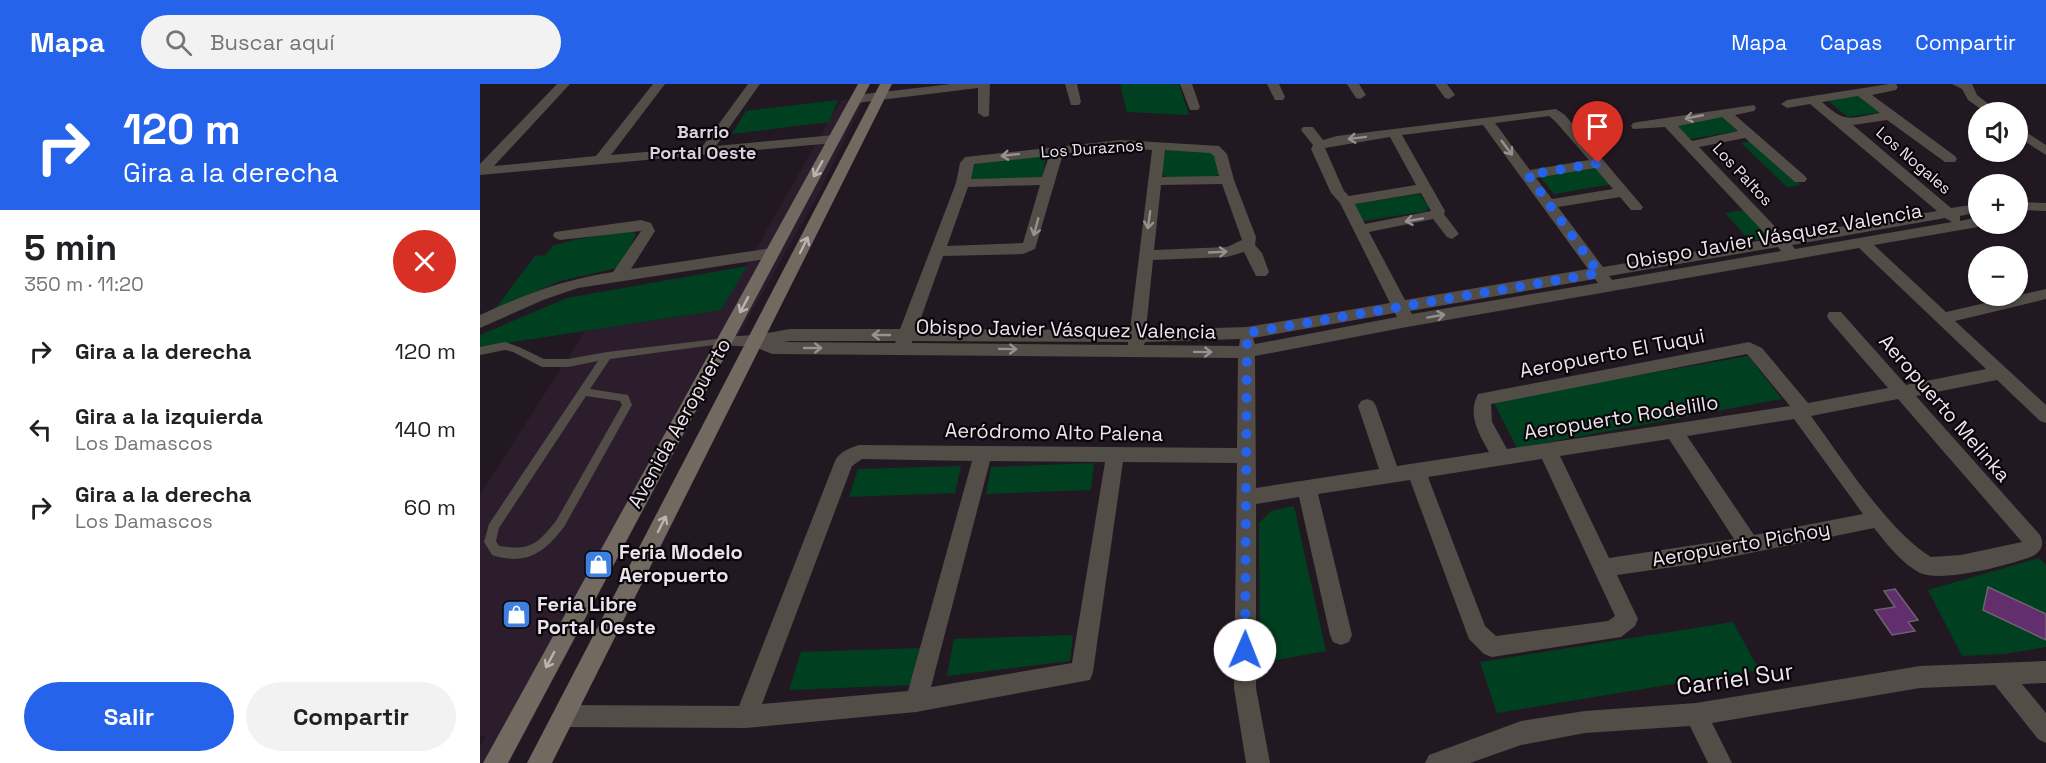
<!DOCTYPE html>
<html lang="es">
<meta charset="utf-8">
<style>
body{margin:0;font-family:"Space Grotesk",sans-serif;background:#f2f2f2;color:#202124;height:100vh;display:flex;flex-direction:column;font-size:22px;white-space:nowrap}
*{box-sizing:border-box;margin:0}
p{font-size:20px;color:#757577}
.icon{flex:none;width:33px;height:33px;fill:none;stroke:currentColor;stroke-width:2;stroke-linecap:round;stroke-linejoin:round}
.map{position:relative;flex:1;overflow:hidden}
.panel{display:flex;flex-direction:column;background:#fff;width:480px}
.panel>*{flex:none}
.top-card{background:#2563eb;color:#fff;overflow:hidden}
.controls{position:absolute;left:1488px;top:18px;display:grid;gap:12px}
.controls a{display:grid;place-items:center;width:60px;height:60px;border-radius:50%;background:#fff;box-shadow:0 2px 4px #0004;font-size:30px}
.pin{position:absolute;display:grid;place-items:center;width:51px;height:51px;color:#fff;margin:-62px -26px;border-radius:50% 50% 50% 0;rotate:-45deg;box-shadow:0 0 6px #0007}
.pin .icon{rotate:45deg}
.me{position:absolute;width:66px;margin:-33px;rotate:1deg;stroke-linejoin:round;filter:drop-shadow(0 0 4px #0008)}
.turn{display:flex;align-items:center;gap:21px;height:126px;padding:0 24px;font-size:27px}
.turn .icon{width:78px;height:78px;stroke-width:2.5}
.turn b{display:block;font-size:42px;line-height:51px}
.round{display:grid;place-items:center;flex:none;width:63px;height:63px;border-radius:32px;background:#f2f2f2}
.summary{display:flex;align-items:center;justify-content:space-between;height:102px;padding:0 24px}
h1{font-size:36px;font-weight:700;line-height:45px}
.action{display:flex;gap:12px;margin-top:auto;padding:12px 24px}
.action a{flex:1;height:69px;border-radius:36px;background:#2563eb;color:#fff;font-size:24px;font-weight:700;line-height:69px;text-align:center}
.action a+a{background:#f2f2f2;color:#202124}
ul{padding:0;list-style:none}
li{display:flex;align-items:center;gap:18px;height:78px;padding:0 24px}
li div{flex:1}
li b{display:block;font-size:22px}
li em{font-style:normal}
header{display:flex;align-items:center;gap:36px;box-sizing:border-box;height:84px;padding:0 30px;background:#2563eb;color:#fff}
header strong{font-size:28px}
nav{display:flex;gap:33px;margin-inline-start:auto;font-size:21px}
.search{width:420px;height:54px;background:#f2f2f2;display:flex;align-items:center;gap:15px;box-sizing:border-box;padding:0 21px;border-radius:33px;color:#757577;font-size:22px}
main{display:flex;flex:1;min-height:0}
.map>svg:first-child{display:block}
.built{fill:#2c1d2d}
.green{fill:#004021}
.building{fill:#632e6e;stroke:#6d626f;stroke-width:1.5}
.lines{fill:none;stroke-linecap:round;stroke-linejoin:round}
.lane{fill:#524d47;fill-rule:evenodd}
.street{fill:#524d47;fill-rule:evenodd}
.secondary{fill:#726960;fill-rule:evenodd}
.oneway{stroke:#979191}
.oneway2{stroke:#bbb3b4}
.route{stroke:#2563eb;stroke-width:10;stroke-dasharray:0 18}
.labels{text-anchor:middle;stroke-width:4.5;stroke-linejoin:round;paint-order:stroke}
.far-street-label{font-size:16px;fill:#ece4ec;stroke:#090509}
.far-neighbourhood-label{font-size:18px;font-weight:bold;fill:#ded0df;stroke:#090509}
.street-label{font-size:20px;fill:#ece4ec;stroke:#090509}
.poi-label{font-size:20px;font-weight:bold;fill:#ece4ec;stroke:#090509;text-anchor:start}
.near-street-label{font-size:24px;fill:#ece4ec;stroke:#090509}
</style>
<header>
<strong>Mapa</strong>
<div class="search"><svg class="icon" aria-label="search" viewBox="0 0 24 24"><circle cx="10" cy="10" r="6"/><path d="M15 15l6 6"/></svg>Buscar aquí</div>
<nav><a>Mapa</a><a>Capas</a><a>Compartir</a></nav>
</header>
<main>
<section class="panel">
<div class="top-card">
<div class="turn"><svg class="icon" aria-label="right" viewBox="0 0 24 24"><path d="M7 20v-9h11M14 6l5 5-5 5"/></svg><div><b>120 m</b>Gira a la derecha</div></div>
</div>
<div class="summary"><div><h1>5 min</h1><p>350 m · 11:20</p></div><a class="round" style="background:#d93025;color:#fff"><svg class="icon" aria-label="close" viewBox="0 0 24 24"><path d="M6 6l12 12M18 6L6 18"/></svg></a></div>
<ul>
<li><svg class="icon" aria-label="right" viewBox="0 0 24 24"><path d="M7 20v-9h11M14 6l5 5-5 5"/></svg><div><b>Gira a la derecha</b></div><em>120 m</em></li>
<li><svg class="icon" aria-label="left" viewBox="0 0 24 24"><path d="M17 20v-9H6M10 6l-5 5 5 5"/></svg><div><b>Gira a la izquierda</b><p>Los Damascos</p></div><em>140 m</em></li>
<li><svg class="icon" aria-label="right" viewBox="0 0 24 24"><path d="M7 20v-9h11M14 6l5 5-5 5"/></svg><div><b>Gira a la derecha</b><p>Los Damascos</p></div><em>60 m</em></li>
</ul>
<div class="action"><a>Salir</a><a>Compartir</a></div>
</section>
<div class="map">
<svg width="1566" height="679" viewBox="0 0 1566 679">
<rect width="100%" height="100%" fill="#221822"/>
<!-- built -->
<path class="built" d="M385 15 334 118 227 307 29 679H0V663L6 653 0 652V411L105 247 241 226 361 16Z"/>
<!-- green -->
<path class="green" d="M640 0H699L709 31 647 28Z
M1380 11 1402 28 1368 33 1347 16Z
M358 16 349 38 252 50 266 27Z
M1241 32 1257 47 1210 55 1195 40Z
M1274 57 1321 101 1307 103 1261 59Z
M692 64 728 67 736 71 740 89 733 94H688L678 88 682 68Z
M566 71 563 94 491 95 492 83 499 78Z
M1118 83 1132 100 1074 110 1060 93Z
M940 110 948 122 947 127 883 137 875 120Z
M1265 126 1290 154 1270 157 1245 129Z
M151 147 156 150 141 183 80 197 15 225 55 172 66 171 72 162 97 155Z
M267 182 241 226 0 263V251L87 214Z
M1268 272 1302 315 1037 364 1013 317Z
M614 379 611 406 506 410 511 383Z
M481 382 475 409 369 413 378 385Z
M814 422 846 567 780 579 779 439 791 427Z
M1559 474 1566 481V563L1524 570 1482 572 1448 506Z
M1253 538 1279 586 1017 629 1000 578Z
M593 551 590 577 467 592 474 555Z
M441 564 433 601 309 606 321 568Z"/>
<!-- building -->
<path class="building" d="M1508 503 1566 530V556L1503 526Z
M1415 505 1438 536 1428 538 1435 547 1412 551 1395 526 1415 523 1404 507Z"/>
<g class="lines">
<!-- lane -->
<path class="lane" d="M245 254 248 255 250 257 248 259 130 275 110 305 148 311 152 321 84 443C64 469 46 482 12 471L4 458 9 440 118 277 88 283H62L33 268 25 266 0 271V263L25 258 39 263 64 275H88L127 268ZM106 312 140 317 142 321 76 437C57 460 51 467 19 462L16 457 19 444Z"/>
<!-- street -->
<path class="street" d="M77 0H90L14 82 116 72 173 0H185L131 71 222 63 268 0H280L236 62 354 51 361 55 354 59 0 91V80Z
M471 0H510L509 32 504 33 498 29V4L376 19 370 15 376 11Z
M585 0H597L601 18 599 21H591Z
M700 0H712L720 23 718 26H710Z
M787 0H799L805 13 803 16H795Z
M867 0H879L886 11 880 15 876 14Z
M955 0H967L975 11 969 15 965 14Z
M1409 0H1416L1418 3 1416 6 1392 11 1475 72 1477 75 1475 78H1465L1407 36 1373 41 1471 124 1498 120V128L1480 132V137L1498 133V140H1504L1498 143 1394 161 1466 228 1566 205V215L1475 237 1566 321V339L1560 337 1517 296 1436 312 1560 451C1565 460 1561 467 1553 472 1529 481 1463 499 1440 489 1421 479 1407 460 1394 444L1221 479 1137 491 1158 535 1155 542 1141 553 1012 573 1004 570 989 555 930 396 838 410 872 551 869 558 861 561 853 558 850 551 819 413 776 420V604L790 679H766L754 604 757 379 643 378 613 588 610 596 436 628 266 644 84 643 76 640 73 632 76 624 84 621 259 622 355 377C359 368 370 364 379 361L757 364 758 274 292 270 275 263 239 261 237 257 239 253 276 251 310 245H420L476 99 480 79 485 73 641 56 739 62 747 70 754 96 776 153 775 161 782 169 789 188 786 192H776L764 168 747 173 673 176 666 246 767 243 910 219 860 119 851 109 831 65 833 61 821 46 823 43H833L843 56 857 52 1076 25 1085 31 1163 123 1161 126H1151L1140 113 1078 123 1123 183 1290 155 1185 43 1153 45 1151 42 1153 39 1158 38 1274 21 1276 24 1274 27 1255 31 1325 92 1327 95 1325 98H1315L1265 54 1219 63 1304 152 1457 127 1330 20 1307 24 1301 20 1307 16ZM1378 12 1400 29C1370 34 1366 40 1342 18ZM1069 32 1075 37 1109 76 1050 86 1015 39ZM1242 33 1258 47 1212 57 1198 42ZM1003 41 1108 185 925 216 889 148 953 135 967 153 972 155 979 150 964 130 965 127 922 51ZM910 53 936 101 869 112 864 107 845 64ZM641 64 672 66 650 246 437 245 463 172 543 170 555 165 583 70ZM685 66 730 69 734 72 739 92 682 93ZM569 72 562 93 491 95 494 80ZM1115 84 1133 105 1072 115 1056 94ZM742 100 762 156 747 163 674 166 681 101ZM560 101 543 159 467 162 488 103ZM941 109 951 127 885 140 875 120ZM1465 134 1472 138 1315 165 1312 161ZM1298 163 1301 167 1132 196 1129 192ZM1379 164 1506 285 1426 301 1361 228H1349L1347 232 1349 236 1408 304 1328 319 1282 264 1269 258 998 310C987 331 999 350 1009 368L917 382 896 322 893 317 887 315 881 317 878 322 899 385 776 404 775 272 927 243ZM1115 195 1118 199 932 230 930 227ZM915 229 917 233 775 260 773 254ZM760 255 759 262 664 261 665 258ZM310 257H416L415 259 303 258ZM432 257 648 258V261L432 259ZM1267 270 1310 322 1027 365 1012 338 1011 320ZM1418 315 1542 458 1481 471 1451 473C1409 448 1361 373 1331 332ZM1314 335 1383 430 1274 451 1207 352ZM1189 355 1254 455 1129 474 1080 372ZM382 375 492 377 428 607 282 620 372 382ZM1062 375 1135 532 1128 537 1016 552 1005 542 948 393ZM510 377 625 378 592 579 451 603Z
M1472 0H1492L1497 11 1519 28H1505L1488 16 1482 5Z
M1538 43 1566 61V71L1538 53Z
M1538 118 1566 119V127L1538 126Z
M161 136 171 139 175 147 151 185 292 164 300 169 292 174 98 204 63 216 0 244V231C46 210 82 196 133 188L161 147 80 156 75 154 73 151 75 148Z
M1566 577V599L1542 600 1566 629V659L1558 655 1515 601 1440 604 1232 639 1252 679H1228L1210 642 1105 649 1041 661 990 679H945L949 671 1041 637 1105 627 1216 619 1440 582Z"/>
<!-- secondary -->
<path class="secondary" d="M378 0H390L28 679H3Z
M400 0H412L72 679H47Z"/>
</g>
<!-- one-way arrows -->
<defs><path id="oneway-shaft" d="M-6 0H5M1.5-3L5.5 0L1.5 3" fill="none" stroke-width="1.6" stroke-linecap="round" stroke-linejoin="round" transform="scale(1.5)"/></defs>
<g class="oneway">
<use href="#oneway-shaft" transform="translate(1214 33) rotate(169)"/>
<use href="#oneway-shaft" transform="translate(877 54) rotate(173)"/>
<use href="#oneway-shaft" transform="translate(1027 64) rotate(53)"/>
<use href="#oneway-shaft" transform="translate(530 71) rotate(174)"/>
<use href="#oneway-shaft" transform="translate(669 136) rotate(98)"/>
<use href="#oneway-shaft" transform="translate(934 136) rotate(170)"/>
<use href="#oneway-shaft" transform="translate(556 143) rotate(105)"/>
<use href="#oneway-shaft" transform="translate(738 168) rotate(-3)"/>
<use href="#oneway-shaft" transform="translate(956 232) rotate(-10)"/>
<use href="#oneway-shaft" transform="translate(401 251) rotate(180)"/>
<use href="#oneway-shaft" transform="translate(333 264)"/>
<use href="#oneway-shaft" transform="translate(528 265) rotate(1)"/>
<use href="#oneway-shaft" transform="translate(723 268) rotate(1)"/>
</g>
<g class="oneway2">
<use href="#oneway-shaft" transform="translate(338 85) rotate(119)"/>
<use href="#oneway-shaft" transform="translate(324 161) rotate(-64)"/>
<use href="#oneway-shaft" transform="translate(264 221) rotate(118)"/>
<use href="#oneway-shaft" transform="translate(182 440) rotate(-63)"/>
<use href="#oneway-shaft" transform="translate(70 576) rotate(118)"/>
</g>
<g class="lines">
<!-- route -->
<path class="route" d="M765 566 767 249 1119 189 1048 91 1118 79"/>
</g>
<!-- icons -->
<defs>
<symbol id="shop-square" viewBox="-11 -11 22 22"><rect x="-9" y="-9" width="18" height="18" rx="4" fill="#3f7fe0" stroke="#090509"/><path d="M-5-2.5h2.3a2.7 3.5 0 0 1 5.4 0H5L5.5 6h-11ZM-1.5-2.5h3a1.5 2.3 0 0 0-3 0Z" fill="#fff"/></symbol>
</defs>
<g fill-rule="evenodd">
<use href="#shop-square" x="102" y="464" width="33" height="33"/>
<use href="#shop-square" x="20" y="514" width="33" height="33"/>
</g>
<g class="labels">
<!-- far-street labels -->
<g class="far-street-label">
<text transform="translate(612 64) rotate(-4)" y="6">Los Duraznos</text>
<text transform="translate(1434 76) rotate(41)" y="6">Los Nogales</text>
<text transform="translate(1263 90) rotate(47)" y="6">Los Paltos</text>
</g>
<!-- far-neighbourhood labels -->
<g class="far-neighbourhood-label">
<text x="223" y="54">Barrio<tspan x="223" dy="21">Portal Oeste</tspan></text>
</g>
<!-- street labels -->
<g class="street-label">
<text transform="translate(1294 152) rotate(-10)" y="7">Obispo Javier Vásquez Valencia</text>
<text transform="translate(586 245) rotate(1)" y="7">Obispo Javier Vásquez Valencia</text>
<text transform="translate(1132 269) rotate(-11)" y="7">Aeropuerto El Tuqui</text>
<text transform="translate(1465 324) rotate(49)" y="7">Aeropuerto Melinka</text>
<text transform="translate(1141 333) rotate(-9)" y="7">Aeropuerto Rodelillo</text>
<text transform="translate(199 339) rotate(-61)" y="7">Avenida Aeropuerto</text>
<text transform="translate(574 348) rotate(1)" y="7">Aeródromo Alto Palena</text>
<text transform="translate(1261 460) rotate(-10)" y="7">Aeropuerto Pichoy</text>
</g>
<!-- poi labels -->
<g class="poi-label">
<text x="139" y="475">Feria Modelo<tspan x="139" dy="23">Aeropuerto</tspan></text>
<text x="57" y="527">Feria Libre<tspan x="57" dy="23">Portal Oeste</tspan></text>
</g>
<!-- near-street labels -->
<g class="near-street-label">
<text transform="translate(1255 595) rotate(-8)" y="8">Carriel Sur</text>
</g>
</g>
</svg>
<div class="controls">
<a><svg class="icon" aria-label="sound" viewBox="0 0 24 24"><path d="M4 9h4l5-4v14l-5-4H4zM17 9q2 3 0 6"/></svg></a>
<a>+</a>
<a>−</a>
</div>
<div class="pin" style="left:1118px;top:79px;background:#d93025"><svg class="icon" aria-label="arrive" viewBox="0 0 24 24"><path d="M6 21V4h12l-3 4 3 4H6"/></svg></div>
<svg class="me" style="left:765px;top:566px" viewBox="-20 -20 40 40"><circle r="19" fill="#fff"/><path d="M0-13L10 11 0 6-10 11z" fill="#2563eb"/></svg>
</div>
</main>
